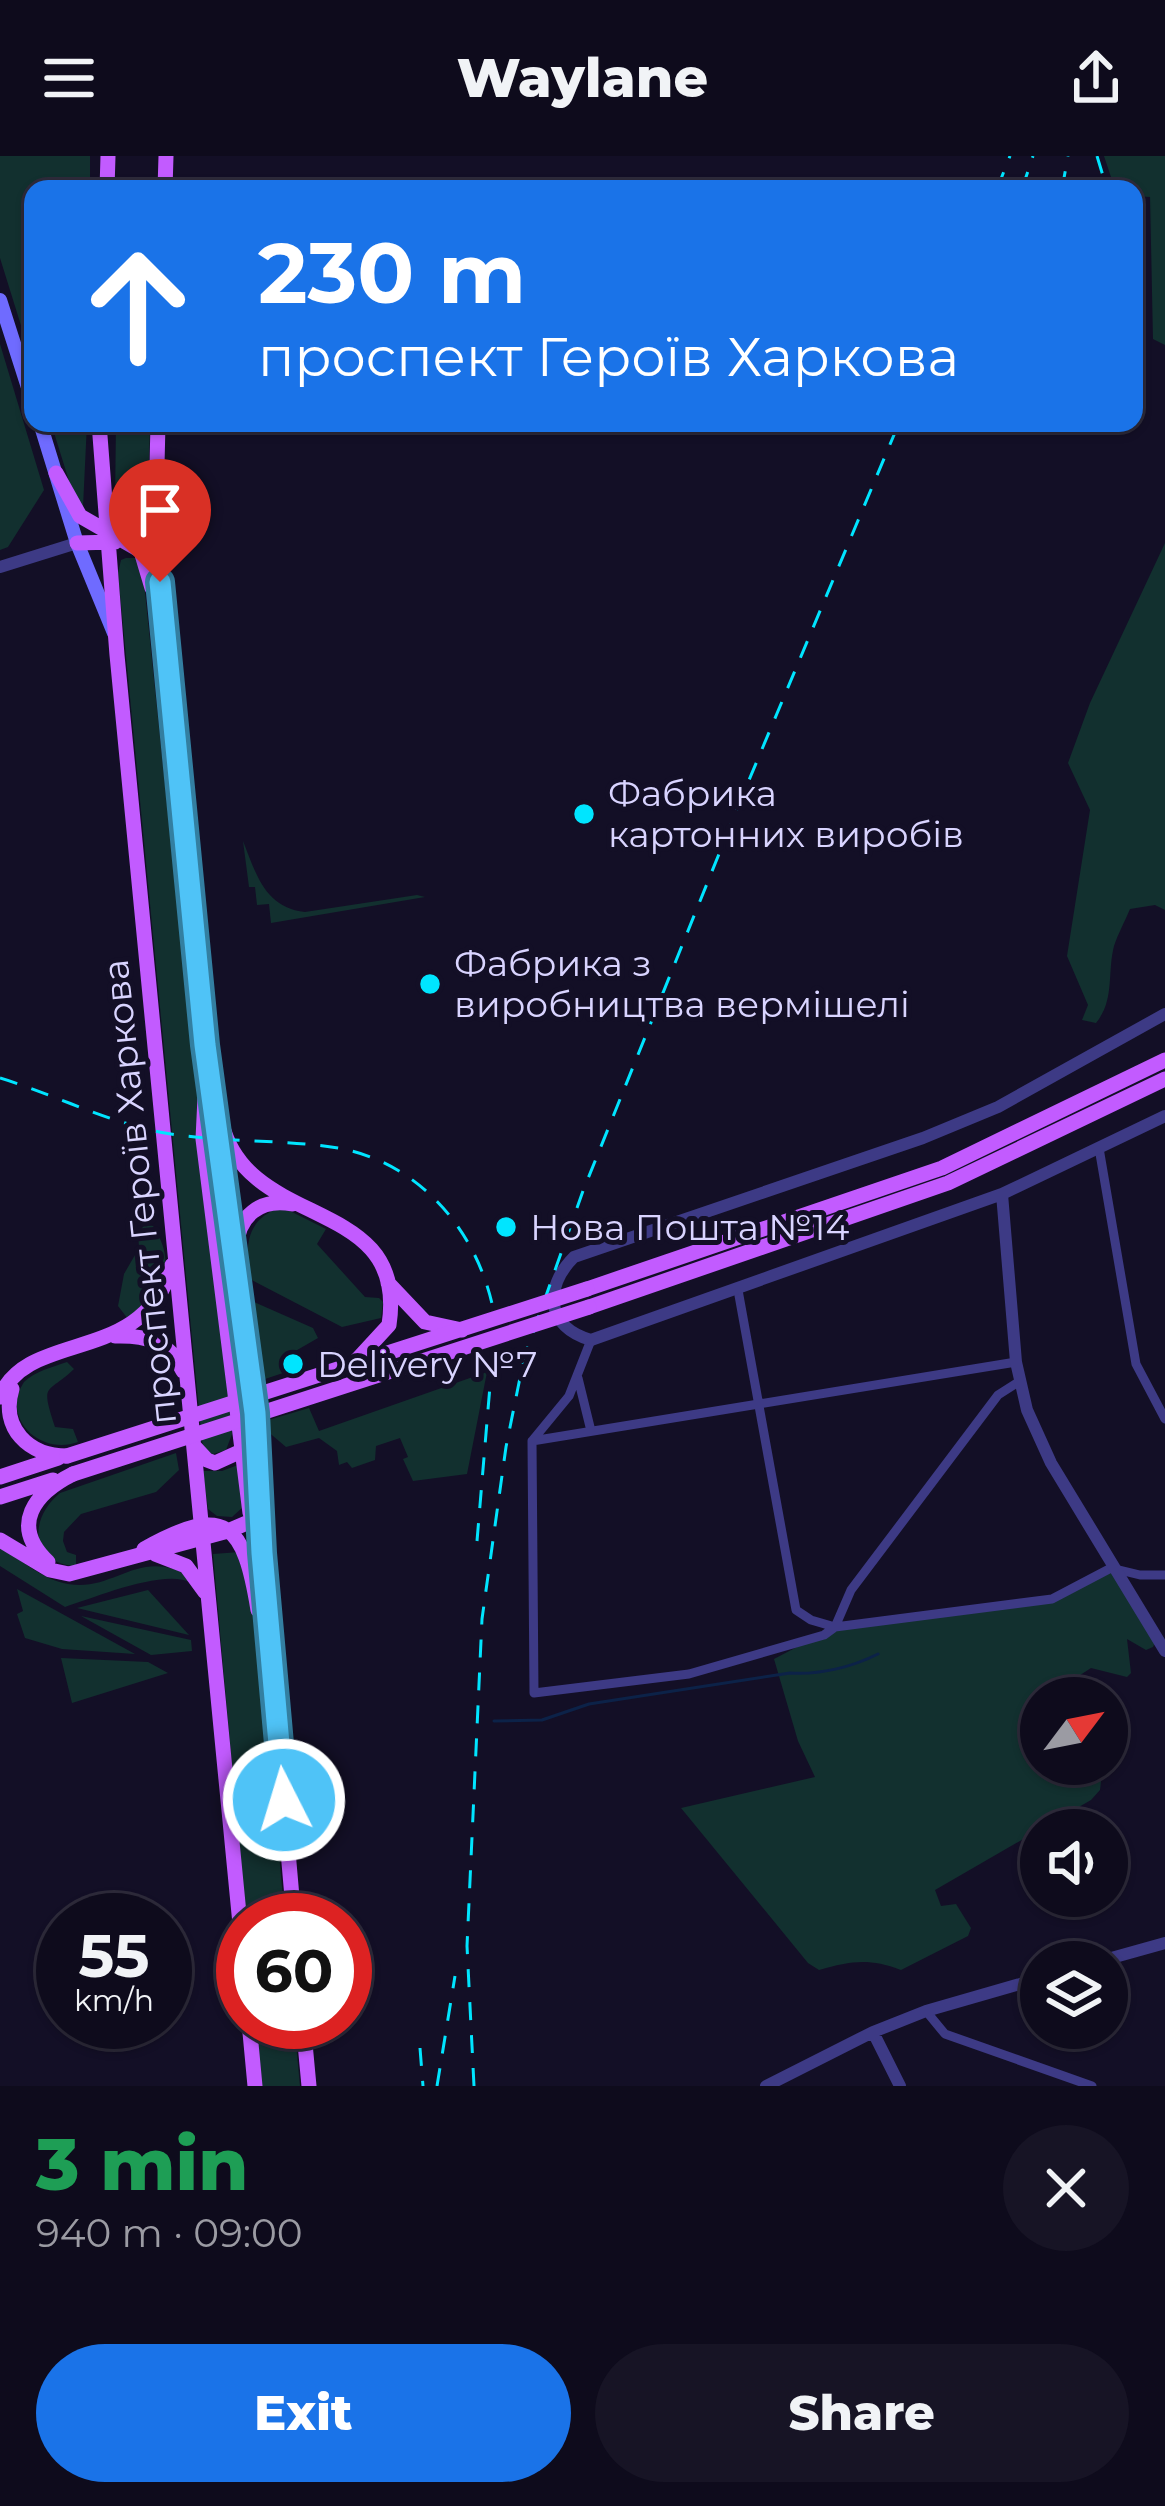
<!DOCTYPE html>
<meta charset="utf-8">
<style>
body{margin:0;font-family:Montserrat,sans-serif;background:#171425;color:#f1f3f6;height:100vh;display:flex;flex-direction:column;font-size:45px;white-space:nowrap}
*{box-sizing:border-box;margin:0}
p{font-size:39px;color:#9b9ba3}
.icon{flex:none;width:66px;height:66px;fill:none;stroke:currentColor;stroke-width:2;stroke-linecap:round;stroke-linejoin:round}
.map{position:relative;height:1930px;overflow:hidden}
.sheet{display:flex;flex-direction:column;background:#0e0b1c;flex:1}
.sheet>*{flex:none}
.guide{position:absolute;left:24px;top:24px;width:1119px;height:252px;border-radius:24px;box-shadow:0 3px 9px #0004,0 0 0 3px #2e2b3b;background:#1a73e8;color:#fff;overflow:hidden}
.needle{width:78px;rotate:58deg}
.tools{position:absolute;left:1020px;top:1521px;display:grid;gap:24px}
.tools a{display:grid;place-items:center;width:108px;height:108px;border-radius:50%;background:#0e0b1c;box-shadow:0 3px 9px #0004,0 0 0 3px #2e2b3b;font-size:60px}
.speed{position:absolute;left:36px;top:1737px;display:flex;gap:24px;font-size:60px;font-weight:700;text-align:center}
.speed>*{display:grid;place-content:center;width:156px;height:156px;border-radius:50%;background:#0e0b1c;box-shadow:0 3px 9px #0004,0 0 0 3px #2e2b3b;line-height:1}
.speed small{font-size:30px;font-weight:400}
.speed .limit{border:18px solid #d22;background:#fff;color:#111}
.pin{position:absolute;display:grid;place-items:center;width:102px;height:102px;color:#fff;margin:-123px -51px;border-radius:50% 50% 50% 0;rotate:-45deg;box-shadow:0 0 12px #0007}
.pin .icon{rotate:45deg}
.me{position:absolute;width:132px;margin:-66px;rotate:355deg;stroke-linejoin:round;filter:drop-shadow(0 0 9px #0008)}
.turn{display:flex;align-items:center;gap:42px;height:252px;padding:0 36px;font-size:54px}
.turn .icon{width:156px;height:156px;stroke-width:2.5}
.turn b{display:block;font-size:84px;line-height:102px}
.round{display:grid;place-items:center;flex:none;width:126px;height:126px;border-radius:63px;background:#171425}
.summary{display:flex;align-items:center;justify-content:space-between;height:204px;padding:0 36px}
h1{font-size:72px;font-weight:800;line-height:90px;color:#1e9e55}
.cta{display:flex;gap:24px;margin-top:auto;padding:24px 36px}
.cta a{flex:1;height:138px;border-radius:72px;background:#1a73e8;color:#fff;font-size:48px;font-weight:800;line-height:138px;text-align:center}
.cta a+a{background:#171425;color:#f1f3f6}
header{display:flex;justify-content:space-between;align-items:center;height:156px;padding:0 36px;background:#0e0b1c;font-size:54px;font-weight:800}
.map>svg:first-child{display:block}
.green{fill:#12302f}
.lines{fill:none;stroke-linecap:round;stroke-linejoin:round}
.stream{stroke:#0c2248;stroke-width:3}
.minor{stroke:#3d3a85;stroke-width:9}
.tertiary{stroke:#3d3a85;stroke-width:12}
.secondary{stroke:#6f6bff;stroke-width:14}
.primary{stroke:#c25bff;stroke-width:15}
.rail{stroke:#00e5ff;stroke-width:3;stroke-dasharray:18 15;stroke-linecap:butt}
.primary-bridge{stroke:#c25bff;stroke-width:15}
.route-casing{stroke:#337fa1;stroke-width:30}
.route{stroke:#4fc3f7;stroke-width:21}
.poi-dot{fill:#00e5ff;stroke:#130f26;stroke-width:4.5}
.labels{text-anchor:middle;stroke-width:10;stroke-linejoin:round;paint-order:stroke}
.poi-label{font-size:36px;fill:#d9d4ff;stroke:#130f26;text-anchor:start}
.street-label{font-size:36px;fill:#d9d4ff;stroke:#130f26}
</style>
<header><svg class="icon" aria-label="menu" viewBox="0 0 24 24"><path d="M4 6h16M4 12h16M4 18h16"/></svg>Waylane<svg class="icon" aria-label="share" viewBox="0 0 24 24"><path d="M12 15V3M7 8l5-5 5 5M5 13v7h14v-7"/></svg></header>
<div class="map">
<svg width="1165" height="1930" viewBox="0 0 1165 1930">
<rect width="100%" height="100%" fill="#130f26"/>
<!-- green -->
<path class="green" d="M0 0H90V33H33V208L0 102Z
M1104 0H1165V189L1153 183 1150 41 1134 40V33H1115Z
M0 188 44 334 8 391 0 394Z
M51 267H87L83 351 74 341Z
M116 267H150L148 347H115Z
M1165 387V754L1155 749 1130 753C1125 765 1118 778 1114 790 1107 817 1115 844 1096 867L1082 864 1088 849 1067 800 1090 654 1068 607 1090 547Z
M126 402H137L143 417 232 1278 226 1294 213 1298 205 1295 202 1285 118 417 121 404Z
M243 685C256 718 265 752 305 756L417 739 425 741 271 767 269 748 257 749 255 731H249Z
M274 1054H288L326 1073 317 1088 365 1141 379 1142 383 1146 381 1162 342 1171 248 1122C247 1093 244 1068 274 1054Z
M145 1069 153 1070C180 1113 159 1132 128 1163L118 1150 124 1118 139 1092 138 1076Z
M254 1146 313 1172 318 1182 285 1201 283 1217 259 1225 249 1157Z
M67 1206 74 1213C47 1239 40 1225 55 1271L73 1273 78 1286C41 1300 0 1263 24 1226 35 1215 53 1211 67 1206Z
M487 1216 467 1318 413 1325 403 1303 408 1301 400 1282 376 1290 375 1304 352 1312 347 1306 339 1309 337 1295 319 1282 286 1291 266 1274 265 1265 309 1252 319 1275Z
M176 1297 179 1314 156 1336 81 1358 64 1376 63 1385 67 1396 76 1399V1410C30 1408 28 1363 60 1337Z
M238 1309 243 1351 232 1361 217 1360 208 1353 203 1315H222Z
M0 1392C22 1404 43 1424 68 1428 115 1436 138 1391 190 1420L191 1427C165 1412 94 1442 65 1451L0 1410Z
M240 1396 261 1498 285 1764H246L213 1398Z
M1111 1412 1157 1482 1153 1491 1146 1494 1127 1483 1131 1517 1127 1521 1091 1512 1074 1523 1079 1542H1041V1608H1103L1100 1634 1091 1644 935 1734 941 1750 956 1748 971 1772 968 1780 901 1814C869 1802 851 1805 819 1814L808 1807 681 1652 815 1621 798 1585 774 1503 835 1471 1051 1443Z
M17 1433 135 1498 62 1493 25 1482 17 1458 23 1455Z
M148 1434 189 1479 77 1452Z
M81 1460 191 1484 192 1495 151 1499Z
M61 1502 148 1506 168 1517 72 1547Z
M256 1866H294L300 1930H262Z"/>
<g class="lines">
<!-- stream -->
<path class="stream" d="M494 1565 542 1564 589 1548 790 1517C820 1519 852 1511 878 1498"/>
<!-- minor -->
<path class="minor" d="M1099 992 1136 1208 1165 1263
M738 1134 796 1454 811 1464 835 1471 851 1434 998 1239 1020 1225
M591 1184 569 1240 532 1285 534 1537 689 1518 824 1479 835 1471 1052 1443 1111 1412 1140 1419H1165
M578 1222 591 1275
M532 1285 1016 1206
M926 1855 945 1878 1092 1930"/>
<!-- tertiary -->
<path class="tertiary" d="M0 411 77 387
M1165 858 998 951 923 982 574 1101C543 1132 546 1171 591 1184L1002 1038 1165 960
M1002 1038 1016 1206 1027 1254 1051 1307 1165 1495
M1097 1806 1165 1787
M873 1876 900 1930
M766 1930 873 1876 926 1855 1041 1822"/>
<!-- secondary -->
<path class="secondary" d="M0 144 33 247
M40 267 77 387 114 477"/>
<!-- primary -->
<path class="primary" d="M107 33 108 0
M165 33 166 0
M99 267 117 499 243 1799
M158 267 156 352 162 463 208 914 255 1257 262 1397 294 1764
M56 317 80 360 141 395 152 432
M77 387 115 386
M205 941 203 983 250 1357
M222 968C249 1076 409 1039 389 1169L354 1207
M236 1092C238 1060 260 1042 292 1048
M388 1127 425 1166 462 1174
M587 1133 942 1012 1165 904
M589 1151 948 1027 1165 923
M115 1180C146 1179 169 1185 183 1215
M12 1233C0 1272 29 1300 67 1300
M0 1241C28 1172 144 1211 172 1109
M195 1291 207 1304 215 1307 248 1292
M0 1321 58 1302
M0 1341 53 1324
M0 1384 50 1414 69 1418 228 1375 249 1366 256 1355
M144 1393C226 1347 244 1367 258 1454
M155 1398 186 1410 205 1436
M48 1406C9 1369 35 1337 73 1318
M249 1866 255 1930
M303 1866 309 1930"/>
<!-- rail -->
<path class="rail" d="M1097 0 1107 33
M997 33 1010 0
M1022 33 1033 0
M1062 33 1068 0
M0 922C56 939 106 966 165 977 224 987 282 983 338 992 423 1007 482 1081 495 1163
M477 1385 494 1182
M420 1892 423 1930
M437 1930 455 1820
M474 1930 467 1790 482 1463 506 1291 524 1202 583 1035 744 636 899 267"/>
<!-- primary-bridge -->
<path class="primary-bridge" d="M67 1300 587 1133
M73 1318 589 1151"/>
</g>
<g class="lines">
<defs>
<path id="route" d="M160 426 205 889 255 1257 262 1397 284 1644"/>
</defs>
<!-- route casing -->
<use href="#route" class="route-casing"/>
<!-- route -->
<use href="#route" class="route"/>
</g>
<!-- markers -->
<g class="poi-dot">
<circle cx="584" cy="658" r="12"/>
<circle cx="430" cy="828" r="12"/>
<circle cx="506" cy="1071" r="12"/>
<circle cx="293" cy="1208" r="12"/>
</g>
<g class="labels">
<!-- poi labels -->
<g class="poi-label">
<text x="608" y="650">Фабрика<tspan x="608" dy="41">картонних виробів</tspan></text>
<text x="454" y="820">Фабрика з<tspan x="454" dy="41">виробництва вермішелі</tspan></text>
<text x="530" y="1084">Нова Пошта №14</text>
<text x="317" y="1221">Delivery №7</text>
</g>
<!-- street labels -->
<g class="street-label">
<text transform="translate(139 1036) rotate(-96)" y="13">проспект Героїв Харкова</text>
</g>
</g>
</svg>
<div class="tools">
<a><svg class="needle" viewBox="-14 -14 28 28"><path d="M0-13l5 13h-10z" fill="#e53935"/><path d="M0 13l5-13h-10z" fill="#9b9ba3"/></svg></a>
<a><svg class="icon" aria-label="sound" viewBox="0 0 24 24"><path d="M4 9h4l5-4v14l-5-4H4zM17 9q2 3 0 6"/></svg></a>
<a><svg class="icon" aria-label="layers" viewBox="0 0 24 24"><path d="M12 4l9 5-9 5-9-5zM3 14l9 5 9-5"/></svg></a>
</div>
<div class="speed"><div>55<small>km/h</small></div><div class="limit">60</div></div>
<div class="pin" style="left:160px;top:426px;background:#d93025"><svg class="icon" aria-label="arrive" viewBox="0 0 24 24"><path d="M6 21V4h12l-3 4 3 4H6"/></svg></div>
<svg class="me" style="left:284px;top:1644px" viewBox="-20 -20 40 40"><circle r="17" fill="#4fc3f7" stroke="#fff" stroke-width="3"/><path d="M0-11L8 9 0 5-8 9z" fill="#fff"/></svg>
<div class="guide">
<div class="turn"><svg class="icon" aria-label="ahead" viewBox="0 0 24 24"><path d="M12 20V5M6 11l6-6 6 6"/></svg><div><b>230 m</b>проспект Героїв Харкова</div></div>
</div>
</div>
<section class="sheet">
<div class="summary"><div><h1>3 min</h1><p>940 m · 09:00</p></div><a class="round"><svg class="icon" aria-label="close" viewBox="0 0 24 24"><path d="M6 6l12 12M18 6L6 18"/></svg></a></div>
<div class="cta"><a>Exit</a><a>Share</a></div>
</section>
